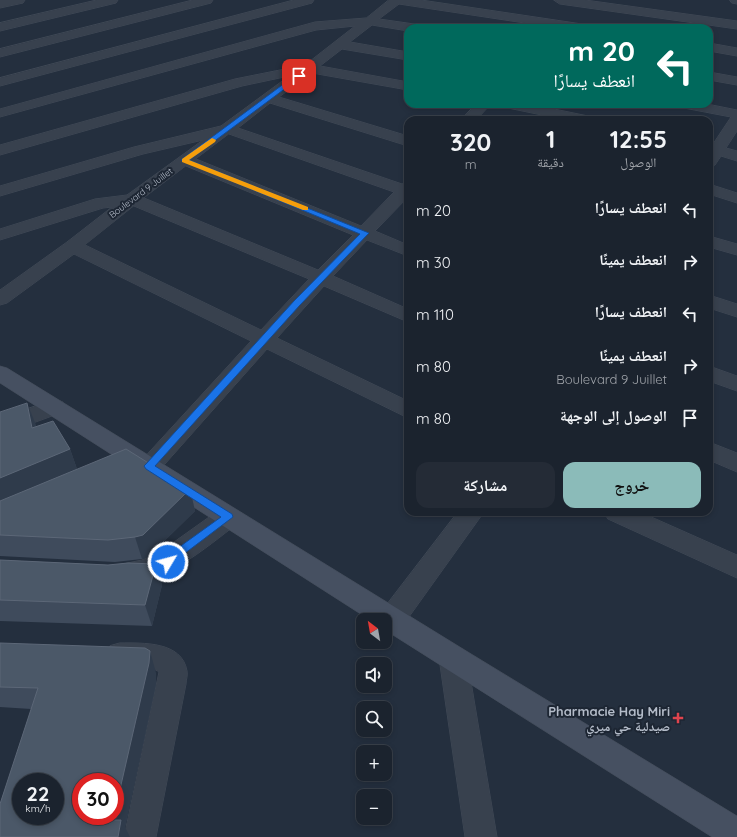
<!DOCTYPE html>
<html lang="ar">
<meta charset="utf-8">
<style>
body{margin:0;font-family:Quicksand,"Noto Naskh Arabic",sans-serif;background:#242b36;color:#f1f3f6;direction:rtl;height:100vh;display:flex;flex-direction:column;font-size:15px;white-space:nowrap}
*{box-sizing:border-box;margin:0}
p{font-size:13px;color:#a0a4aa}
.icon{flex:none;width:22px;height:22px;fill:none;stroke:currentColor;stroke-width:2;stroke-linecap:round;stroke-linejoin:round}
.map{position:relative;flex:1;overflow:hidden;direction:ltr}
.sheet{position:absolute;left:404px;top:116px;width:309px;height:400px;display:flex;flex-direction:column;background:#1b232e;border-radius:12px;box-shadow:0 2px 6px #0003,0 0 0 1px #39404a;direction:rtl}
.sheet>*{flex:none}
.banner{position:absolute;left:404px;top:24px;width:309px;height:84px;border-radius:12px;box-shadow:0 2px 6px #0003,0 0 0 1px #39404a;direction:rtl;background:#00695c;color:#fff;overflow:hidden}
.needle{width:26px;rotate:329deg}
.tools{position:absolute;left:356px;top:613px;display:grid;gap:8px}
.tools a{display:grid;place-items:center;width:36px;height:36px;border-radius:8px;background:#1b232e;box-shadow:0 2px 6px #0003,0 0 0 1px #39404a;font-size:20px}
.speed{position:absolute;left:12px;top:773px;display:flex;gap:8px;font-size:20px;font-weight:700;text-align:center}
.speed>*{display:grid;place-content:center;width:52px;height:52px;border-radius:50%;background:#1b232e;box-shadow:0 2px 6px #0003,0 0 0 1px #39404a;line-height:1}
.speed small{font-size:10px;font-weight:400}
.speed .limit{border:6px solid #d22;background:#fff;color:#111}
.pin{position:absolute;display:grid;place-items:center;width:34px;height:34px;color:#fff;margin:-17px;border-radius:8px;box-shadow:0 2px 6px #0006}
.me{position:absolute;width:44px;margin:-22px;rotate:53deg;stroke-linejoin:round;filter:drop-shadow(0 0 3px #0008)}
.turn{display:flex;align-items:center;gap:14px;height:84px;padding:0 12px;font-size:18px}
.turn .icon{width:52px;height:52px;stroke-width:2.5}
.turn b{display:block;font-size:28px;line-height:34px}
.eta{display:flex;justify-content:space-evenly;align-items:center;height:68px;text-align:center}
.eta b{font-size:24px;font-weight:800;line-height:28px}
.button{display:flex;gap:8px;margin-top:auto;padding:8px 12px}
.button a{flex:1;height:46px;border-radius:12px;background:#8bbbb9;color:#111;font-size:16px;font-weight:800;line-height:46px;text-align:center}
.button a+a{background:#242b36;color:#f1f3f6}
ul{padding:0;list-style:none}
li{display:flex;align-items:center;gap:12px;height:52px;padding:0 12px}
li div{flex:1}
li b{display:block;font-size:15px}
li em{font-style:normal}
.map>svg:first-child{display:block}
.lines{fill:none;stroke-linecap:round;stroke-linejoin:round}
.minor-casing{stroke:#414a57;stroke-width:1}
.secondary-casing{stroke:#414a57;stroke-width:1}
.minor{fill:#38414e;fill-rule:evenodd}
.secondary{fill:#465061;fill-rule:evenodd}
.wall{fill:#3f4b5c}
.shaded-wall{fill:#2f3b4b}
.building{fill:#4b5868;stroke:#5c6777;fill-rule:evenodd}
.route{fill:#1a73e8;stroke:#114b97}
.slow{fill:#f59e0b}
.health-dot{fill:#e0444e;stroke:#1d2633;stroke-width:1.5}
.labels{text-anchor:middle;stroke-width:4;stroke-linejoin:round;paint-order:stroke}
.far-street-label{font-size:9px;fill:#b4bcc9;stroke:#1d2633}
.near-poi-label{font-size:13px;font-weight:bold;fill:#b4bcc9;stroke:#1d2633;text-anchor:end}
</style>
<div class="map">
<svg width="737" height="837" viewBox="0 0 737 837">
<rect width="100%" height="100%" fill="#242f3e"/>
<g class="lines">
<defs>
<path id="minor" d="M0 0H25L23 3 0 8Z
M97 0H118L116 3 0 31V23Z
M193 0H213L211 3 0 57V49Z
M294 0H314L312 3 0 86V78Z
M389 0H421L582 24 588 28H558L399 4 379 19 414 24 420 28H408V31L372 25 350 42 408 52V60L342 49 320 66 408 82V90L312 73 279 97 408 136V146L270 103 238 128 402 184 408 182V197L375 231 408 245V256L367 240 333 276 408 309V322L324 286 277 338 408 401V418L267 349 157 473 149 476 141 473 137 467 141 461 251 341 74 254 7 303 0 305V290L67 242 112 207 103 208 0 240V229L95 199 127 195 203 140 143 154 0 196V186L134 147 221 126 289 76 242 86 0 155V145L235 79 305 65 355 26 316 30 0 117V109L315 22 366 18ZM229 134 394 192 361 226 196 159ZM186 166 353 235 318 270 144 198ZM134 206 309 279 261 330 85 245Z
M554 0H585L737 21V29L560 4Z
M730 0H737V4L732 3Z
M709 43 737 48V56L709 51Z
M709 72 737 77V85L709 80Z
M476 104H491L476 120H461Z
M501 104H530L588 116 593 117 595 120H566L508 108 503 107Z
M677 104H707L737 110V131L726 148 737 151V161L721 156 715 165 709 167V150L731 117 684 108 679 107Z
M709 184 737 193V203L709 194Z
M709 236 737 244V255L709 247Z
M709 295 737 304V317L709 308Z
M709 366 737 376V391L709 381Z
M55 399 63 402 66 407 63 412 0 435V419Z
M709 442 737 453V472L709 460Z
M228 507 237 510 240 517 237 524C209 545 154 593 118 581L114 573 118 565 142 560 160 552 219 510Z
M458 512H484L401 628 391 632 385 629V620H378L381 612Z
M605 512H640L737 555V578L608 519Z
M120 643C143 643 182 641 187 671 188 675 186 680 186 684L156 837H124L159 672C151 665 123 669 110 664L106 655 110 646Z
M453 646 463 649 467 658 497 837H465L439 658 443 649Z"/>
<path id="secondary" d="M0 366 7 368 463 649 737 816V837H712L385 630V620H370L0 383Z"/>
</defs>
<!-- minor casing -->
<use href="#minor" class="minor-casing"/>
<!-- secondary casing -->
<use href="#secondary" class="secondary-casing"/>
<!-- minor -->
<use href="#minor" class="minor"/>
<!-- secondary -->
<use href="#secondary" class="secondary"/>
</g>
<!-- wall -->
<path class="wall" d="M0 412 36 425V426L70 449 77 469 190 489 195 511 149 556 142 559 115 562 0 556Z
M0 560 108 565 156 564 162 585 152 626 0 621Z
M0 643 156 673V684L125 827 31 709 0 707Z"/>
<!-- shaded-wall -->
<path class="shaded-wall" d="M27 403 36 425 41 450 32 428Z
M70 449 78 472 0 504V478Z
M190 489 195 511 149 556 142 559 135 537Z
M156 564 162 585 152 626 145 605Z
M150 651 156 673V684L125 827 130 837H118L113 818 114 816H115V811Z"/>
<!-- building -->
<path class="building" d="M27 403 32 428 53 421 70 449 0 478V412Z
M126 449 190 489 143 535 135 537 108 540 0 535V501Z
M0 560 108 565 128 563 156 564 145 605 0 600Z
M0 643 145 648 150 651 149 663 115 811V782H81V816H114L113 818 115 820H121L118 837H0V804L38 688 0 687ZM21 782H55V816H21Z"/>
<!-- route -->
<path class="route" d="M297 74 302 76 189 160 369 233 300 305 155 466 232 514 233 517 168 566 164 565 163 562 164 558 221 517 146 469 144 466 146 464 294 301 360 234 181 160Z"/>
<!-- slow -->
<path class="slow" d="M212 138 216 140 215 142 189 160 308 207V210H303L182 162V159Z"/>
<!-- markers -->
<path class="health-dot" d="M676 712h4v4h4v4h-4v4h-4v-4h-4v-4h4z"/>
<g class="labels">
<!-- far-street labels -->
<g class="far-street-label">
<text transform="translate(141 193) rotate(-37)" y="3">Boulevard 9 Juillet</text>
</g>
<!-- near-poi labels -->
<g class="near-poi-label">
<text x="670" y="716">Pharmacie Hay Miri<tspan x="670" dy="15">صيدلية حي ميري</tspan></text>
</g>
</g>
</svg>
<div class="tools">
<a><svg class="needle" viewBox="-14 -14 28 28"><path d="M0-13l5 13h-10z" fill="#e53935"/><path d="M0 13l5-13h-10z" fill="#a0a4aa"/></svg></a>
<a><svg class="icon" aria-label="sound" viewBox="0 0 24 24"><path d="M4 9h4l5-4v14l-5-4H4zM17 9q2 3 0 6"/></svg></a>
<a><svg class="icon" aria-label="search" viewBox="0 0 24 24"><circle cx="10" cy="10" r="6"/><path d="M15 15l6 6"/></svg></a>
<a>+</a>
<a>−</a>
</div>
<div class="speed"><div>22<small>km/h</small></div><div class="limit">30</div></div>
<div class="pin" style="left:299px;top:76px;background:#d93025"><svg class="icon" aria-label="arrive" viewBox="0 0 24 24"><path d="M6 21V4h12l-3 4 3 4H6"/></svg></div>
<svg class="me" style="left:168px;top:562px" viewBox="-20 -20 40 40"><circle r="17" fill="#1a73e8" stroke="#fff" stroke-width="3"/><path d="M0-11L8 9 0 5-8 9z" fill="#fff"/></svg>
<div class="banner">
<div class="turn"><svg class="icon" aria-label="left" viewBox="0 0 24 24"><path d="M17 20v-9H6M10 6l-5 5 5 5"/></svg><div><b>20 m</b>انعطف يسارًا</div></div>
</div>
<section class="sheet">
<div class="eta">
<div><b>12:55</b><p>الوصول</p></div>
<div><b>1</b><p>دقيقة</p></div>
<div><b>320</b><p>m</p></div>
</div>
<ul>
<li><svg class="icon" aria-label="left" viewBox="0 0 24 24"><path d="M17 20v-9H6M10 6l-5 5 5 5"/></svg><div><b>انعطف يسارًا</b></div><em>20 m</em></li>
<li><svg class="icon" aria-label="right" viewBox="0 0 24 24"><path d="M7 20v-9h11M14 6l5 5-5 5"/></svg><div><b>انعطف يمينًا</b></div><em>30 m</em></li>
<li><svg class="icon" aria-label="left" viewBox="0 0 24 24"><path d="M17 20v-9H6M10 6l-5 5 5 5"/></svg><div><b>انعطف يسارًا</b></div><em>110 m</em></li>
<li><svg class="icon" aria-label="right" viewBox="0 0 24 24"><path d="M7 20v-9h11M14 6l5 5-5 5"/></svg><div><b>انعطف يمينًا</b><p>Boulevard 9 Juillet</p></div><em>80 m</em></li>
<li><svg class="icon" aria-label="arrive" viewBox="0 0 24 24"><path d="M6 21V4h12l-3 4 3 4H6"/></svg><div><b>الوصول إلى الوجهة</b></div><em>80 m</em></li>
</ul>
<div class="button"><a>خروج</a><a>مشاركة</a></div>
</section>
</div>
